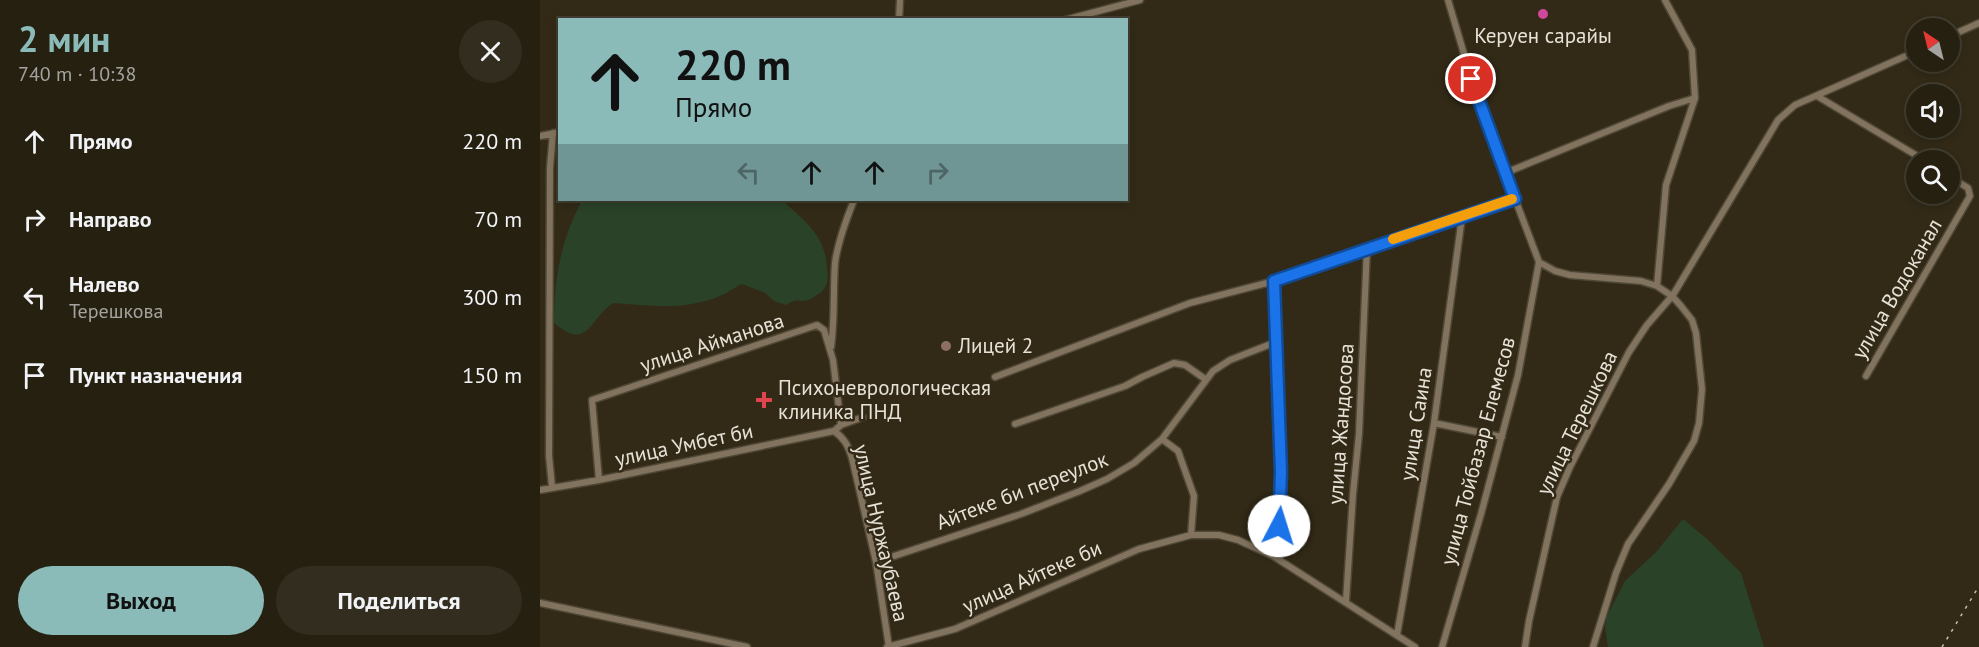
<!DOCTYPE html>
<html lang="ru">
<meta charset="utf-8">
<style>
body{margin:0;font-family:"PT Sans",sans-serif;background:#322d1f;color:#f1f3f6;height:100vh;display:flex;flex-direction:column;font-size:22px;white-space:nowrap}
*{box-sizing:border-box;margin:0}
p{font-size:20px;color:#a4a39f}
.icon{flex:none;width:33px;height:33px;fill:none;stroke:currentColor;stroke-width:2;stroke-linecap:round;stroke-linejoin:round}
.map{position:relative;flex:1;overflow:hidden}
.panel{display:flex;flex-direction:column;background:#262011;width:540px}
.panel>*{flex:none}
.hud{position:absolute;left:18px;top:18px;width:570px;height:183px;border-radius:0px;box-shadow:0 3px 9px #0003,0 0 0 2px #423e31;background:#8bbbb9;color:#111;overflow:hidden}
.needle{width:39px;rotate:325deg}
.fabs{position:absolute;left:1366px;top:18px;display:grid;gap:12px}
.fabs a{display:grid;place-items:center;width:54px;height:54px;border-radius:50%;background:#262011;box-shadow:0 3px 9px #0003,0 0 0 2px #423e31;font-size:30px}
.pin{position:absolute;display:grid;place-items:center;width:51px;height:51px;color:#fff;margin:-26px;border:3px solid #fff;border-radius:50%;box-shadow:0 2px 6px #0007}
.me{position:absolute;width:66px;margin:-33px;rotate:5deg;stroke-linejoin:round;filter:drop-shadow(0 0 4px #0008)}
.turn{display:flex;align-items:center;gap:21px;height:126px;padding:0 18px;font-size:27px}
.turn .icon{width:78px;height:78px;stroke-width:2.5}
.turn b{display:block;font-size:42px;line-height:51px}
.lanes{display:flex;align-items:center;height:57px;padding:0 18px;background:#0003;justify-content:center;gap:30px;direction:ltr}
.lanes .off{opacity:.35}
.round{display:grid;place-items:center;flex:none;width:63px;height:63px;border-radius:32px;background:#322d1f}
.summary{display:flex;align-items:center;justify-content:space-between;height:102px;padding:0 18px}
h1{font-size:36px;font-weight:700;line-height:45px;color:#8bbbb9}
.cta{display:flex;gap:12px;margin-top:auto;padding:12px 18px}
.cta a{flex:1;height:69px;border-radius:36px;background:#8bbbb9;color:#111;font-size:24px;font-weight:700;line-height:69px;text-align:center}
.cta a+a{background:#322d1f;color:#f1f3f6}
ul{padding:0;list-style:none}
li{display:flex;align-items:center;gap:18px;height:78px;padding:0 18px}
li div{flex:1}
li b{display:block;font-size:22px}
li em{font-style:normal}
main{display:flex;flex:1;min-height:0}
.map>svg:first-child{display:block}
.green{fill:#2a4228}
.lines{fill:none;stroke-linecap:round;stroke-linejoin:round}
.minor-casing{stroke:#4f4736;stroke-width:9}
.minor{stroke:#81735d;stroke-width:6}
.rail{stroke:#c3bdb1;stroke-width:1.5;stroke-dasharray:3 6;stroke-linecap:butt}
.route-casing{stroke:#114b97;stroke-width:15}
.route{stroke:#1a73e8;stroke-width:10}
.slow{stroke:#f59e0b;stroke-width:10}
.hotel-dot{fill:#d1479c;stroke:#322a17;stroke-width:2}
.education-dot{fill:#8d6e63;stroke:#322a17;stroke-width:2}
.health-dot{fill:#e0444e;stroke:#322a17;stroke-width:2}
.labels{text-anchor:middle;stroke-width:5;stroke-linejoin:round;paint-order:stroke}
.poi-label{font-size:21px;fill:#e7e2d7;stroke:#322a17;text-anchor:start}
.street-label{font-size:21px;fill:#e7e2d7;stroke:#322a17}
</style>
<main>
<section class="panel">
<div class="summary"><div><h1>2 мин</h1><p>740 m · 10:38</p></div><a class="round"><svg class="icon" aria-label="close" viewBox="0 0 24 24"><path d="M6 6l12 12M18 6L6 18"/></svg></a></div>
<ul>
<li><svg class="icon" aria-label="ahead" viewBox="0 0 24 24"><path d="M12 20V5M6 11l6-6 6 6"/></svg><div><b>Прямо</b></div><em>220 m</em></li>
<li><svg class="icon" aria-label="right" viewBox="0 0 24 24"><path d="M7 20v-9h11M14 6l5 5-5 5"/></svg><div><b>Направо</b></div><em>70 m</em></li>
<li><svg class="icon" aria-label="left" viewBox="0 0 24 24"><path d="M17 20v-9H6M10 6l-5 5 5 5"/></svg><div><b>Налево</b><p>Терешкова</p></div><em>300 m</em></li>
<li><svg class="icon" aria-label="arrive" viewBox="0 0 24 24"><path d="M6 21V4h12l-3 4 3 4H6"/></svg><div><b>Пункт назначения</b></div><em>150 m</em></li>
</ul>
<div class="cta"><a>Выход</a><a>Поделиться</a></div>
</section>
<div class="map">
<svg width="1439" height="647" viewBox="0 0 1439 647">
<rect width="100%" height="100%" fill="#322a17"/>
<!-- green -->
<path class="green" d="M42 200H242C264 221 285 234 287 267 288 277 289 286 280 293 277 295 271 299 268 300 258 303 259 297 246 305L234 301 225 293 202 284C195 287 189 292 182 295 147 311 110 306 73 303 49 319 48 352 14 323 14 278 21 240 42 200Z
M1143 519 1166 538 1201 573 1224 647H1068L1065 627 1067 616 1085 581 1116 552Z"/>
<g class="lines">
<defs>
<path id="minor" d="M908 0 938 101 999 262 1015 271 1030 275 1101 281 1117 286 1132 296 1141 306 1152 320 1156 333 1162 389 1159 423 1154 441 1129 484 1088 544 1076 573 1053 647
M359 20 360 0
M525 20 600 0
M1410 36 1439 23
M1277 96 1384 160
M0 136 20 132
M965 173 1129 106 1155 98
M1117 286 1126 185 1155 98 1152 50 1125 0
M291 347C295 319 293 291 295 263 298 241 306 220 314 200
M1326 376 1430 196 1428 188 1410 177
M455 377 650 303 734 281 975 199
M894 423 962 437
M475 424 585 386 602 377 634 363 645 365 665 379
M294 431C304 438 308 445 312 458L336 562 349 647
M622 439 638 451 654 496 651 535
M59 480 52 400 277 325 284 330 293 360 301 425
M12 487 9 456 10 168 13 133
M0 490 59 480 294 431 301 425 323 417
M733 556 739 526 741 496 734 281
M336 562 481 514 540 491 567 479 594 463 622 439 673 371 690 360 736 342
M806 601 813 494 819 434 827 248
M0 603 207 647
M857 635 894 423 922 217
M347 647 415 629 599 549 651 535H679L698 540 733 556 875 647
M902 647 941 514 978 375 999 262
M985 647 989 621 1017 497 1030 467 1089 352 1107 325 1133 295 1238 120 1255 105 1377 51"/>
</defs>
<!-- minor casing -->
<use href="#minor" class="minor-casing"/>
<!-- minor -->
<use href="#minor" class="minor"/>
<!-- rail -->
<path class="rail" d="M1402 647 1439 586"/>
</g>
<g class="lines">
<defs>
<path id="route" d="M739 526 741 472 734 281 975 199 931 79"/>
</defs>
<!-- route casing -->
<use href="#route" class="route-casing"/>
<!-- route -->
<use href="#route" class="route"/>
<!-- slow -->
<path class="slow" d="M853 239 972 199"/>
</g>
<!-- markers -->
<circle class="hotel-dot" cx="1003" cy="14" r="6"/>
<circle class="education-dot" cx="406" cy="346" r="6"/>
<path class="health-dot" d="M221 391h6v6h6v6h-6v6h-6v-6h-6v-6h6z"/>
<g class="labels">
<!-- poi labels -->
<g class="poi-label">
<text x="1003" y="43" text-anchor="middle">Керуен сарайы</text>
<text x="418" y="353">Лицей 2</text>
<text x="238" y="395">Психоневрологическая<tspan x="238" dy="24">клиника ПНД</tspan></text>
</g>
<!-- street labels -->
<g class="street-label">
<text transform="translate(1357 289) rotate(-60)" y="7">улица Водоканал</text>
<text transform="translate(172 343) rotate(-18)" y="7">улица Айманова</text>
<text transform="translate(1037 423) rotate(-64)" y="7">улица Терешкова</text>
<text transform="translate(801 424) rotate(-86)" y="7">улица Жандосова</text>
<text transform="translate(876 424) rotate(-81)" y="7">улица Саина</text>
<text transform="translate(144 445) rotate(-12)" y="7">улица Умбет би</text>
<text transform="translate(938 451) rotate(-75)" y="7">улица Тойбазар Елемесов</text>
<text transform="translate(482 491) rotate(-21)" y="7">Айтеке би переулок</text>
<text transform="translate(341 533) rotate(77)" y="7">улица Нуржаубаева</text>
<text transform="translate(492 577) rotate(-24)" y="7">улица Айтеке би</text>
</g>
</g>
</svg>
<div class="fabs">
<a><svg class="needle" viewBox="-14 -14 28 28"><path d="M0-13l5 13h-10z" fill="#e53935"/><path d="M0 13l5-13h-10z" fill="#a4a39f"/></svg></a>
<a><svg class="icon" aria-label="sound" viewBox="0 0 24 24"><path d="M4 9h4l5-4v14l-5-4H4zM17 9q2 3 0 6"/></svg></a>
<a><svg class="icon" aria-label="search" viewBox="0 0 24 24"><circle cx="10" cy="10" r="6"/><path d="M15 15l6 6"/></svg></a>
</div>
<div class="pin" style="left:931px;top:79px;background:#d93025"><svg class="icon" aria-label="arrive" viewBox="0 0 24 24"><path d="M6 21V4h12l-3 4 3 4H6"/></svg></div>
<svg class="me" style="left:739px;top:526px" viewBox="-20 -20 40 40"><circle r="19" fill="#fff"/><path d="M0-13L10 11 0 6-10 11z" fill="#1a73e8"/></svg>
<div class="hud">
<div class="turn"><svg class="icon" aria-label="ahead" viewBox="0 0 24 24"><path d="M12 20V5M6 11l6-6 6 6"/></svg><div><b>220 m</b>Прямо</div></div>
<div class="lanes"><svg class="icon off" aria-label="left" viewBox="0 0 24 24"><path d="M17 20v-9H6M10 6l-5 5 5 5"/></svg><svg class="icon" aria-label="ahead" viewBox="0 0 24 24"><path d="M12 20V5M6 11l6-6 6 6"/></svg><svg class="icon" aria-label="ahead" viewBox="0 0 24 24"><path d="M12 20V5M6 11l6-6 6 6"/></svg><svg class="icon off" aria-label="right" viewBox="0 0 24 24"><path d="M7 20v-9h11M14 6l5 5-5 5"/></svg></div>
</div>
</div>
</main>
